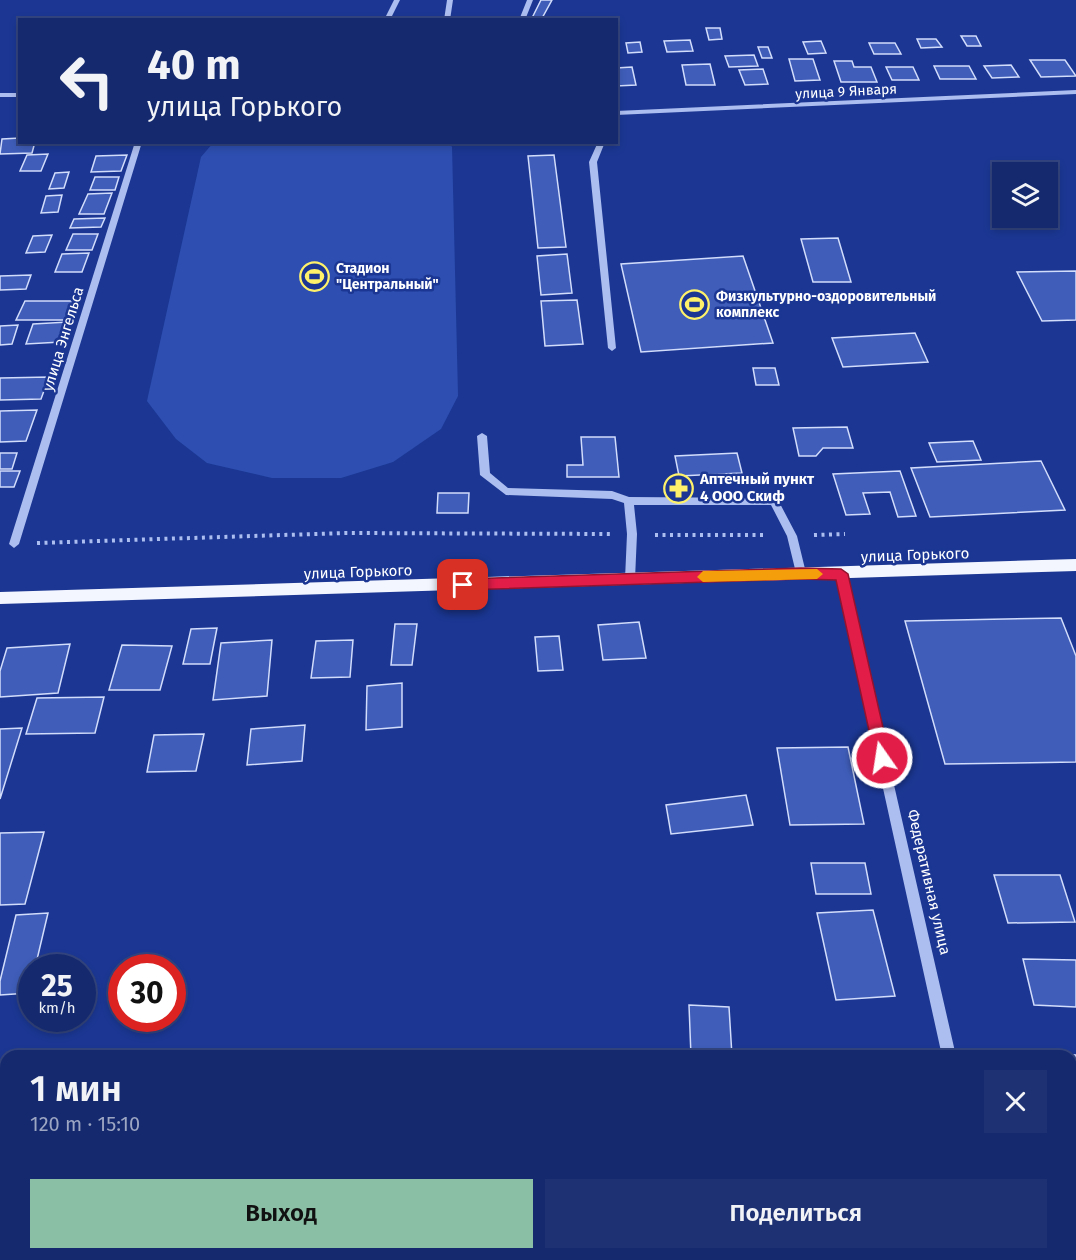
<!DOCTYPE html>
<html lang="ru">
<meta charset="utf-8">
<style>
body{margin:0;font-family:"Fira Sans",sans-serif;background:#1d3173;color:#f1f3f6;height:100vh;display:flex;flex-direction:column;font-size:22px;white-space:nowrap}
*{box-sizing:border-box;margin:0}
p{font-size:20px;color:#9da6c2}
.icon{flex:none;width:33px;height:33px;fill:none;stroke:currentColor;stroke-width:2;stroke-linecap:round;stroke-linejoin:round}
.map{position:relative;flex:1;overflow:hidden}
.details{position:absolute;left:0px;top:1050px;width:1077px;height:210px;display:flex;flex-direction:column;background:#14296e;border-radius:18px 18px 0 0;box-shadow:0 3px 9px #0003,0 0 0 2px #334581}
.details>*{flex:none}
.top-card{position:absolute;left:18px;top:18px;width:600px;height:126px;border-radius:0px;box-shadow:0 3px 9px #0003,0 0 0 2px #334581;background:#14296e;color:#f1f3f6;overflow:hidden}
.fabs{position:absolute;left:992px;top:162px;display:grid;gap:12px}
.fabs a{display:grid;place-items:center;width:66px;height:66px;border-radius:0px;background:#14296e;box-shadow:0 3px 9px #0003,0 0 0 2px #334581;font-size:30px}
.speed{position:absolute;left:18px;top:954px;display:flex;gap:12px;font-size:30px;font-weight:700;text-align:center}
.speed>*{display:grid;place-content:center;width:78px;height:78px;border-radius:50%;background:#14296e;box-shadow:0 3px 9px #0003,0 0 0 2px #334581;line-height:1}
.speed small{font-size:15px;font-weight:400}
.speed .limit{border:9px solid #d22;background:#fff;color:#111}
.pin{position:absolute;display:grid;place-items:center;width:51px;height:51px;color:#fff;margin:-26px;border-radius:12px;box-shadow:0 3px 9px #0006}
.me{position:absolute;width:66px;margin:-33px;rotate:347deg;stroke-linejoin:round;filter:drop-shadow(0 0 4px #0008)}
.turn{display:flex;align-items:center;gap:21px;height:126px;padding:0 30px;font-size:27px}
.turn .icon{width:78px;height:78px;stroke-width:2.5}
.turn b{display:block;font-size:42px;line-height:51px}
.round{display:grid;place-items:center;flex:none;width:63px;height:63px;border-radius:0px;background:#1d3173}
.headline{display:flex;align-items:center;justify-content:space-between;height:102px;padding:0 30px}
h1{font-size:36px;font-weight:600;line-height:45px}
.button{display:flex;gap:12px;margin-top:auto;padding:12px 30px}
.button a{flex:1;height:69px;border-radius:0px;background:#8abfa5;color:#111;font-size:24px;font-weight:600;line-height:69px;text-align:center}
.button a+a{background:#1d3173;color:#f1f3f6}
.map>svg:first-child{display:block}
.green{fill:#2e4fb1}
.building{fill:#3f5db9;stroke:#d2dcfb;stroke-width:1.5}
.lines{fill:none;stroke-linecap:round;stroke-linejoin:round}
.path{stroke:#acbdef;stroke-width:4;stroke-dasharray:3 4.5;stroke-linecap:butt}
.minor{fill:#acbdef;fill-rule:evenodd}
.major{fill:#f4f6ff;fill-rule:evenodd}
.route{fill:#e11d48;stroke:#92132f;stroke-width:1.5}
.slow{fill:#f59e0b}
.labels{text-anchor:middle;stroke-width:5;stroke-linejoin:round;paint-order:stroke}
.far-street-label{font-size:14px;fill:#fff;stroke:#1b3793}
.far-poi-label{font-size:14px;font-weight:bold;fill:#fff;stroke:#1b3793;text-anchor:start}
.street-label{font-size:15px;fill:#fff;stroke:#1b3793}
.poi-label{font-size:15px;font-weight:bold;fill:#fff;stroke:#1b3793;text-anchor:start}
</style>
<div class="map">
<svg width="1076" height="1260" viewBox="0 0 1076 1260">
<rect width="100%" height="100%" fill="#1b3793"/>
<!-- green -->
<path class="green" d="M213 143 449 142 452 147 458 396 441 429 393 462 341 478H272L207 463 176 439 147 401 201 157Z"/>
<!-- building -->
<path class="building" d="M541 0H552L541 20H531Z
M706 28H720L722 39 709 40Z
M961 36H976L981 46H967Z
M917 39H936L942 47 921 48Z
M690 40 693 51 667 52 664 41Z
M821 41 826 53 808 54 803 42Z
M640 42 642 52 628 53 626 43Z
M869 43H895L901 54H874Z
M758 47H768L772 58H762Z
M754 55 758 66 729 67 725 56Z
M789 59H813L820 80 795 81Z
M1030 60H1065L1076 76 1041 77Z
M834 61H852L854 67H871L877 82H841Z
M710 64 715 85H686L682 65Z
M1011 65 1019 77 992 78 984 66Z
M934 66H969L976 79H940Z
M632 67 636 85 616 86V68Z
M886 67H913L919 80H892Z
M763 69 768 84 745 85 739 70Z
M20 138V142H35L32 153 0 154 2 139Z
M48 154 41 171H20L27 155Z
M127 155 121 171 91 172 96 156Z
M554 155 566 247 538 248 528 156Z
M69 172 64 188 49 189 55 173Z
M95 177H119L115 190H90Z
M112 193 104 214H79L88 194Z
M62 195 58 212 41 213 46 196Z
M105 218 101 227 70 228 74 219Z
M73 234H98L92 250H66Z
M52 235 45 252 26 253 33 236Z
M838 238 851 282H813L801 239Z
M89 253 82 272H55L62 254Z
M567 254 572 293 541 295 537 256Z
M743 256 773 343 641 352 621 264Z
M1076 271V320L1042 321 1017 272Z
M31 275 26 289 0 290V276Z
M577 300 583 344 545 346 541 301Z
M25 301H75L68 320H16Z
M68 322 61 342 26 344 33 324Z
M18 325 12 344 0 345V326Z
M915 333 928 362 843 367 832 338Z
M753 368H775L779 385H756Z
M49 377 41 399 0 400V378Z
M37 410 26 441 0 442V411Z
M847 427 853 448H823L816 456H799L793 428Z
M581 437H615L619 477H567V465H583Z
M973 441 981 460 937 462 929 443Z
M0 453H17L12 469H0Z
M737 453 742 473 679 476 675 456Z
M1041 461 1065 510 930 517 911 468Z
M0 471H20L14 487H0Z
M900 471 916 516 898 517 890 492 863 493 870 514 846 515 833 474Z
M438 493H469L468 513H437Z
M1061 618 1076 656V762L945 764 905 621Z
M639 622 646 658 603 660 598 625Z
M395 624H417L412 665H391Z
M217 628 210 664H183L191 629Z
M559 636 563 670 538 671 535 637Z
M272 640 267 696 213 700 221 643Z
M353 640 350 677 311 678 316 641Z
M70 644 58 693 0 697V671L7 648Z
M122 645 172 646 160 690H109Z
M402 683V727L366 730 367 686Z
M104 697 95 733 26 734 37 698Z
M305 725 302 761 247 765 251 729Z
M22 728 0 799V729Z
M204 734 196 771 147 772 154 735Z
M848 747 864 824 790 825 777 748Z
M746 795 753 825 671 834 666 805Z
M44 832 25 904 0 905V833Z
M811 863H865L871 894H816Z
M994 875H1060L1075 922 1008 923Z
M873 910 895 996 836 1000 817 913Z
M48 913 35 968H32L29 993 0 995V981L16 915Z
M1023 959 1076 960V1007L1034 1005Z
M689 1005 729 1007 732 1056H691Z
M1028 1053 1076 1055V1094H1071V1056H1029Z
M1071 1099H1076V1168H1071Z
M802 1254H865L866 1260H802Z"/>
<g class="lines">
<!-- path -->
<path class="path" d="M655 535H767
M814 535 845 534
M37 543 345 533 611 534"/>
<!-- minor -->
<path class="minor" d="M394 0H400L390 20H384Z
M447 0H453L450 20H444Z
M527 0H533L525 20H519Z
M1076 90V94L616 115V111Z
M0 93H20V97H0Z
M135 142H142L19 544 14 548 9 544Z
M598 142H605L597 162 616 348 612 351 608 348 589 162Z
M482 433 487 436 490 473 508 488 612 491 629 497 777 498 797 536 806 573 801 577 796 573 787 536 771 505H634L637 534 635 579 634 582H626L625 579 627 534 624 503 612 499 506 495 480 475 477 436Z
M841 571 846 575 956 1056H942L836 575Z
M986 1254H1002L1003 1260H987Z"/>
<!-- major -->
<path class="major" d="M1076 559V571L0 604V592Z"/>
</g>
<!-- route -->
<path class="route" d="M801 568 841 569 848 574 890 758 888 763 882 765 877 763 875 758 836 580 801 579 463 590 457 585 463 579Z"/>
<!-- slow -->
<path class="slow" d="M817 569 823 574 817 579 703 582 697 577 703 571Z"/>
<!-- icons -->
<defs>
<symbol id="stadium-ring" viewBox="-11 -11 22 22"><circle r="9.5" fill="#1b3793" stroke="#fff26a" stroke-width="1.5"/><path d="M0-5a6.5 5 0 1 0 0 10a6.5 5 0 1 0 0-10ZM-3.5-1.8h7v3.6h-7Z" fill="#fff26a"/></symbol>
<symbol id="pharmacy-ring" viewBox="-11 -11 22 22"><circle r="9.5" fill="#1b3793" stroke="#fff26a" stroke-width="1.5"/><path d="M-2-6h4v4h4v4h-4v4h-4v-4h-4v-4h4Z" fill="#fff26a"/></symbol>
</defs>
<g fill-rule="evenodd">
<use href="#stadium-ring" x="298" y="260" width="33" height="33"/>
<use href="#stadium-ring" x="678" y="288" width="33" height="33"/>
<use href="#pharmacy-ring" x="662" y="472" width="33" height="33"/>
</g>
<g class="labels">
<!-- far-street labels -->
<g class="far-street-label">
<text transform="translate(846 91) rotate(-3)" y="5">улица 9 Января</text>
</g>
<!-- far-poi labels -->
<g class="far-poi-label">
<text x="336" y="273">Стадион<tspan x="336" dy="16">"Центральный"</tspan></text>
<text x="716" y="301">Физкультурно-оздоровительный<tspan x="716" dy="16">комплекс</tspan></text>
</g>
<!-- street labels -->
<g class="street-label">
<text transform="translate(63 339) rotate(-73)" y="5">улица Энгельса</text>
<text transform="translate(915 555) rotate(-2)" y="5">улица Горького</text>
<text transform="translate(358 572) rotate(-2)" y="5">улица Горького</text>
<text transform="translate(929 882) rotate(77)" y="5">Федеративная улица</text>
</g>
<!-- poi labels -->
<g class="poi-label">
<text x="700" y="484">Аптечный пункт<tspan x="700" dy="17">4 ООО Скиф</tspan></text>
</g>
</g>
</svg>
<div class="fabs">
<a><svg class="icon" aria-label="layers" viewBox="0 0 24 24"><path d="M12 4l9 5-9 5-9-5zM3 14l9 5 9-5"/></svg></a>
</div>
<div class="speed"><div>25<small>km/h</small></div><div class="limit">30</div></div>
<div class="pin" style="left:463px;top:585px;background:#d93025"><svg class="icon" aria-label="arrive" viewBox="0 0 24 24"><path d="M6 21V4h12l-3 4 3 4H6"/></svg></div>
<svg class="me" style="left:882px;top:758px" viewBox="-20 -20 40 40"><circle r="17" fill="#e11d48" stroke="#fff" stroke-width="3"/><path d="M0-11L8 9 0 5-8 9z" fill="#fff"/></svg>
<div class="top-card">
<div class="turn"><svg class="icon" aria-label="left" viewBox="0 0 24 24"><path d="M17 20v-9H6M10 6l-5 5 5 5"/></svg><div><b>40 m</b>улица Горького</div></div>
</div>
<section class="details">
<div class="headline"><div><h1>1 мин</h1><p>120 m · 15:10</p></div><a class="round"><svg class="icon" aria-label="close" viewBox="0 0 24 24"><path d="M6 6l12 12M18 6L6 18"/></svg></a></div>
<div class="button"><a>Выход</a><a>Поделиться</a></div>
</section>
</div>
